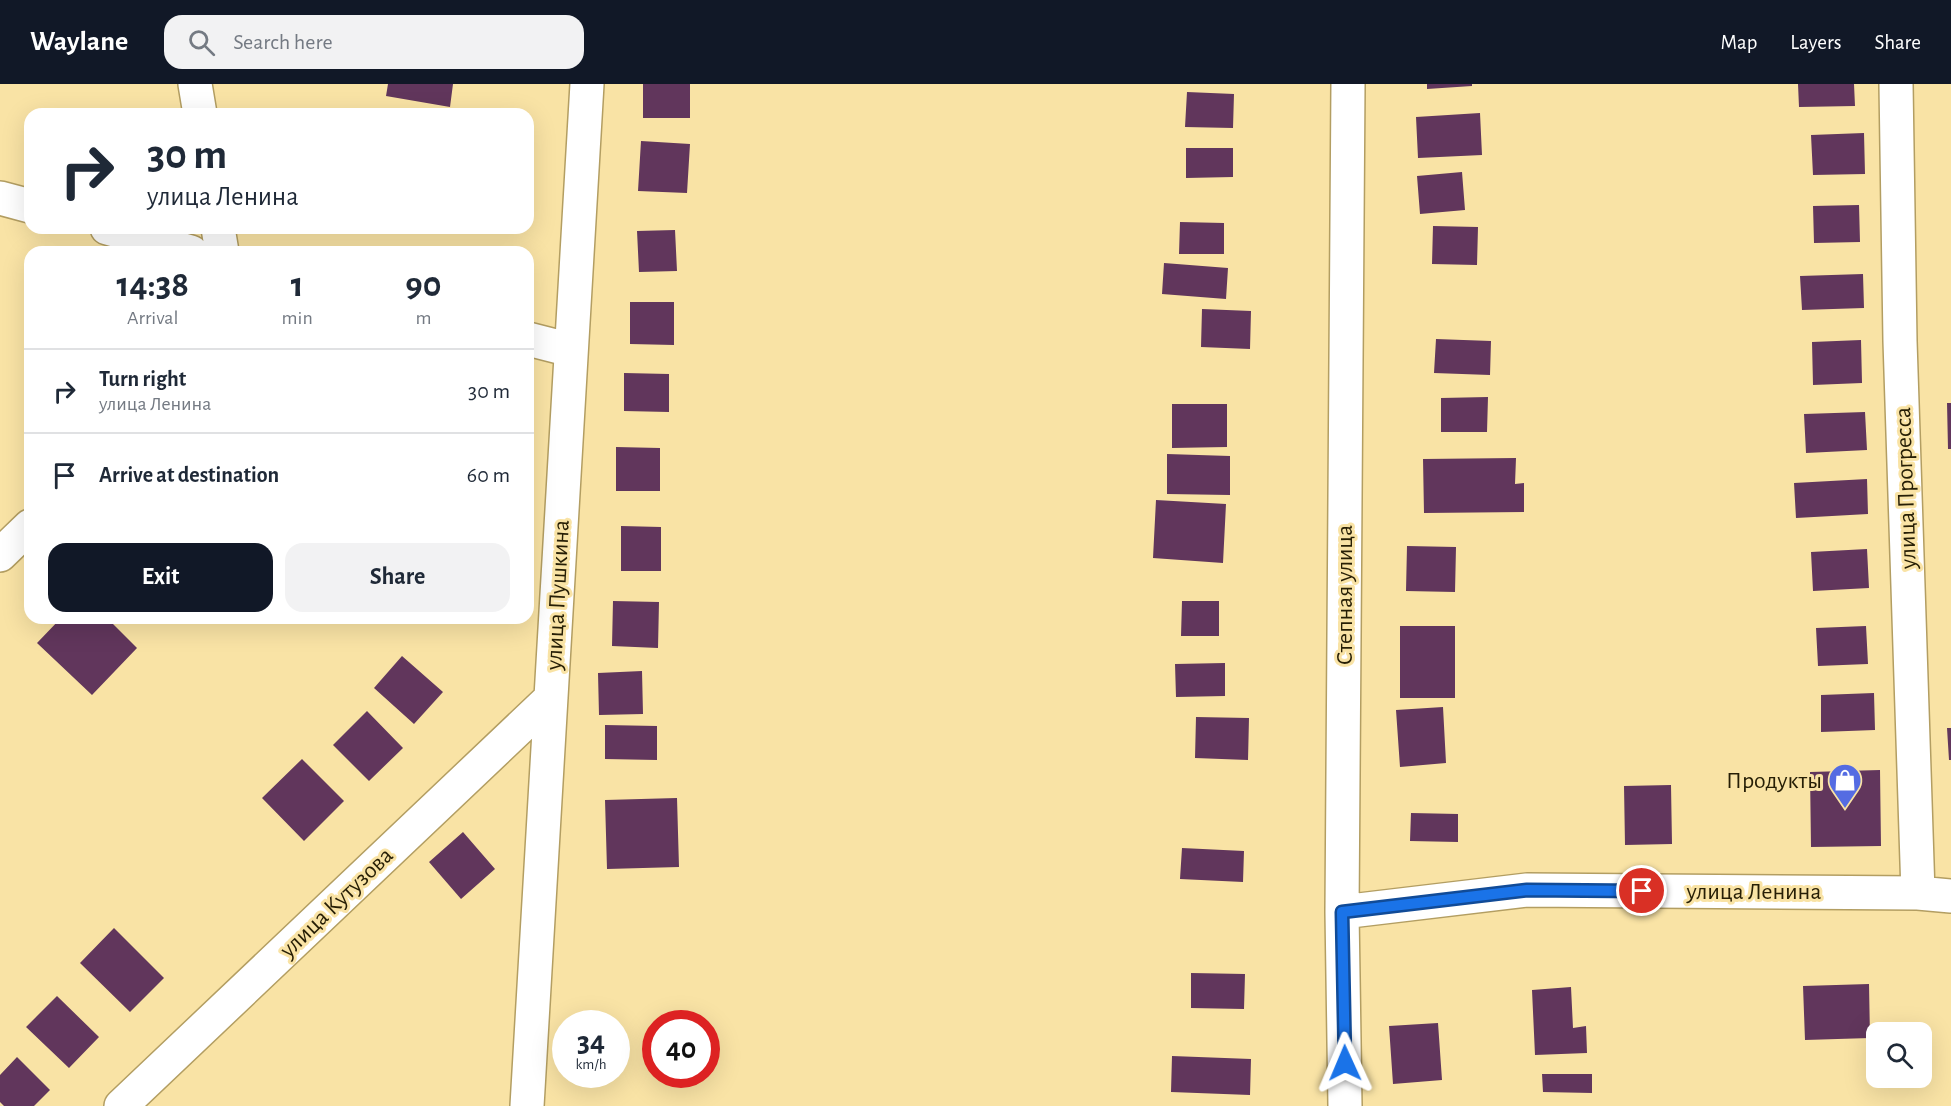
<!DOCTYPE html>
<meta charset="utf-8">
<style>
body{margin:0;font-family:"Alegreya Sans",sans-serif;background:#f2f2f3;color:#1f2937;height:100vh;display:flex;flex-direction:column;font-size:22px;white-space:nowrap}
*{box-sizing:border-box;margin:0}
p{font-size:20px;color:#747a83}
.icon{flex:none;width:33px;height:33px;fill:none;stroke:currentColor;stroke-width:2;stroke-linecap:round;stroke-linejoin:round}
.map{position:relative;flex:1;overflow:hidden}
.panel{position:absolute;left:24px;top:162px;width:510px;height:378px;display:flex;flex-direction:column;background:#fff;border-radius:18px;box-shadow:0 6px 24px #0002}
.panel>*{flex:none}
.guide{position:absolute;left:24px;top:24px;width:510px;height:126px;border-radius:18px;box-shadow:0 6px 24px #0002;background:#fff;color:#1f2937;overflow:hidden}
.tools{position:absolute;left:1866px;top:938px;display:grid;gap:12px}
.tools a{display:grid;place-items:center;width:66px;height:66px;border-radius:12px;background:#fff;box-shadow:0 6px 24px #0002;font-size:30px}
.speed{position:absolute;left:552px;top:926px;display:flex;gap:12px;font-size:30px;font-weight:700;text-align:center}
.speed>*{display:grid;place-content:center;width:78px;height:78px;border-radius:50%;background:#fff;box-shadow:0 6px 24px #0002;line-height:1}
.speed small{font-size:15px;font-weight:400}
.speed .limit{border:9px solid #d22;background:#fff;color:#111}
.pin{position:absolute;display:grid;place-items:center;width:51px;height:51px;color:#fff;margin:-26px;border:3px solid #fff;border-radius:50%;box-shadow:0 2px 6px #0007}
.me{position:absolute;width:66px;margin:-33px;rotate:359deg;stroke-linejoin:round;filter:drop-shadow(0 0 4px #0008)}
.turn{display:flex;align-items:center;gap:21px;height:126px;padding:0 24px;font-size:27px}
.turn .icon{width:78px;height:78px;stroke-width:2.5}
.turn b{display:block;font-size:42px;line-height:51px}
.eta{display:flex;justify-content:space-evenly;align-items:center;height:102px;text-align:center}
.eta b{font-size:36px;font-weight:600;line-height:42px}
.button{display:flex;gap:12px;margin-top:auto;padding:12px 24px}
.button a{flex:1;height:69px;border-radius:18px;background:#111827;color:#fff;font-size:24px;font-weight:600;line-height:69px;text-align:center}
.button a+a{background:#f2f2f3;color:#1f2937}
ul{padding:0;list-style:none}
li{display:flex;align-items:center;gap:18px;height:84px;padding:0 24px;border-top:2px solid #e0e1e3}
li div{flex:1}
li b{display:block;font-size:22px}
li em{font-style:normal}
header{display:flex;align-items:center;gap:36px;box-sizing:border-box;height:84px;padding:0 30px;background:#111827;color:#fff}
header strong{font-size:28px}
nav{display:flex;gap:33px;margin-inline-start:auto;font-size:21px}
.search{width:420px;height:54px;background:#f2f2f3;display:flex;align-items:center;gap:15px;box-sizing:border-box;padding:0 21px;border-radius:18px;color:#747a83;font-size:22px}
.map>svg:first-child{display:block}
.building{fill:#61365c}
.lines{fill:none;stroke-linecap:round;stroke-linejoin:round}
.minor-casing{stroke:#b39e62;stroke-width:36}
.minor{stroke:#fff;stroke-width:33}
.route-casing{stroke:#114b97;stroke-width:15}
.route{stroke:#1a73e8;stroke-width:10}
.labels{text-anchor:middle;stroke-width:6;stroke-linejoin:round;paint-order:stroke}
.street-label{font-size:24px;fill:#261e05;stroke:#f9e3a5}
.poi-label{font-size:24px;fill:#261e05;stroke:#f9e3a5;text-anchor:end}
</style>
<header>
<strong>Waylane</strong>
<div class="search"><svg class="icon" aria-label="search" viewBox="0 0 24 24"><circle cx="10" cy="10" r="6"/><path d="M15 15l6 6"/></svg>Search here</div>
<nav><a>Map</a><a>Layers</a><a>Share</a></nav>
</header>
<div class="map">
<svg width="1951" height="1022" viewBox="0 0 1951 1022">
<rect width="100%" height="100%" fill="#f9e3a5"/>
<!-- building -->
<path class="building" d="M388 0H453L450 23 386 12Z
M643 0H690V34H643Z
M1427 0H1472V2L1427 5Z
M1798 0H1854L1855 22 1799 23Z
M1187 8 1234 10 1233 44 1185 43Z
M1480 29 1482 71 1418 74 1416 33Z
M1864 49 1865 90 1813 91 1811 51Z
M641 57 690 60 687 109 638 107Z
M1186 64H1233V93L1186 94Z
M1462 88 1465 126 1420 130 1417 92Z
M1859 121 1860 158 1814 159 1813 122Z
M1180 138 1224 139V170H1179Z
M1433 142 1478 143 1477 181 1432 180Z
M675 146 677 187 639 188 637 147Z
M1164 179 1228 184 1226 215 1162 210Z
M1863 190 1864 224 1802 226 1800 192Z
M630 218H674V261L630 260Z
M1202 225 1251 227 1250 265 1201 263Z
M1436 255 1491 257 1490 291 1434 289Z
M1861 256 1862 299 1813 301 1812 258Z
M624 289 669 290V328L624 327Z
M1488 313 1487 348H1441V314Z
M1947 319H1951V365H1948Z
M1172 320H1227V363L1172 364Z
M1865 328 1867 366 1806 369 1804 330Z
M616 363 660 364V407H616Z
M1167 370 1230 372V411L1167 410Z
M1516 374 1515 400 1524 399V428L1424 429 1423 375Z
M1867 395 1868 430 1796 434 1794 399Z
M1156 416 1226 420 1223 479 1153 474Z
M621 442 661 443V487H621Z
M1407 462 1456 463 1455 508 1406 507Z
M1867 465 1869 504 1813 507 1811 468Z
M613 517 659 518 658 564 612 562Z
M1182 517H1219V552H1181Z
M61 534H107L137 564 92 611 37 559Z
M1400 542H1455V614H1400Z
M1866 542 1868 580 1818 582 1816 544Z
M402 572 443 608 414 640 374 604Z
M1225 579V612L1176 613 1175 580Z
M642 587 643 630 599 631 598 589Z
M1874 609 1875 646 1821 648V611Z
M1443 623 1446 679 1400 683 1396 626Z
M367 627 403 664 369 697 333 661Z
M1196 633 1249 634 1248 676 1195 674Z
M605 641 657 642V676L605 675Z
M1947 644H1951V676H1949Z
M302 675 344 717 304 757 262 714Z
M1880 686 1881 762 1811 763 1810 688Z
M1671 701 1672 760 1625 761 1624 702Z
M677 714 679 783 607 785 605 716Z
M1411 729 1458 730V758L1410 757Z
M463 748 495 785 461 815 429 778Z
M1182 764 1244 767 1243 798 1180 795Z
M114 844 164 894 130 928 80 879Z
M1191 889 1245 890 1244 925 1191 924Z
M1869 900 1870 954 1805 956 1803 902Z
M1571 903 1573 944 1586 942 1587 969 1535 971 1532 906Z
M57 912 99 953 69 984 26 943Z
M1438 939 1442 996 1393 1000 1389 942Z
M1172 972 1251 975 1250 1011 1171 1008Z
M17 973 50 1006 34 1022H4L0 1018V991Z
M1542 990H1592V1009L1543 1008Z"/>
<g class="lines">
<defs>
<path id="minor" d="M195 0 200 30
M1896 0 1900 257 1918 809
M0 114 30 122
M107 144 191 168
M218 144 222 168
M528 255 571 266
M0 471 30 442
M1342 828 1527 806 1918 809 1951 812
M121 1022 551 614
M527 1022 587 0
M1345 1022 1342 828 1348 0"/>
</defs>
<!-- minor casing -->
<use href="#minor" class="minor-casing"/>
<!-- minor -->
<use href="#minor" class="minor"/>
</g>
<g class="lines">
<defs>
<path id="route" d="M1345 979 1342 828 1527 806 1642 807"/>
</defs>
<!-- route casing -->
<use href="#route" class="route-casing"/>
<!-- route -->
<use href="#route" class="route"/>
</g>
<!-- icons -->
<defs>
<symbol id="shop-pin" viewBox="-11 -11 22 30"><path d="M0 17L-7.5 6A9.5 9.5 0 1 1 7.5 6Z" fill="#556ce2" stroke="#f9e3a5"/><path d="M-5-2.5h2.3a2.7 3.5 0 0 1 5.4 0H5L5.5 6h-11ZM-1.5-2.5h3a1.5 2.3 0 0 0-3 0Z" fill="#fff"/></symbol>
</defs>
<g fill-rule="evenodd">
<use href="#shop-pin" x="1826" y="677" width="38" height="52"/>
</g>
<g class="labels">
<!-- street labels -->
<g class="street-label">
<text transform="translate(1905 404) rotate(-92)" y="8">улица Прогресса</text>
<text transform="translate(557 511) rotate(-87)" y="8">улица Пушкина</text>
<text transform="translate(1344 511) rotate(-90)" y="8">Степная улица</text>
<text x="1754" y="815">улица Ленина</text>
<text transform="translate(336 818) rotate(-44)" y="8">улица Кутузова</text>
</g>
<!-- poi labels -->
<g class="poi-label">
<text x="1822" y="704">Продукты</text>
</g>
</g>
</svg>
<div class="tools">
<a><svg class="icon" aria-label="search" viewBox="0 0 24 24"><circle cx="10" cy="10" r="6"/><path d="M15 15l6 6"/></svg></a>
</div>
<div class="speed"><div>34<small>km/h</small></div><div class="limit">40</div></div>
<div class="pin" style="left:1642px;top:807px;background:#d93025"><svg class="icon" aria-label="arrive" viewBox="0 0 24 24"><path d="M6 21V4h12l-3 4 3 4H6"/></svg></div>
<svg class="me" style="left:1345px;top:979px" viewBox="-20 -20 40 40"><path d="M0-17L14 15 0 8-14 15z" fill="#1a73e8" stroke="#fff" stroke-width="4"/></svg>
<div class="guide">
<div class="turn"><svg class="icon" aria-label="right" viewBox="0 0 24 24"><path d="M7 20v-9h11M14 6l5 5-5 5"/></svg><div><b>30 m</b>улица Ленина</div></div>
</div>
<section class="panel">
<div class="eta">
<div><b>14:38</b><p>Arrival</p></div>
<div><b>1</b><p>min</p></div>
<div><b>90</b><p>m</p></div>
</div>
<ul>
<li><svg class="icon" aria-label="right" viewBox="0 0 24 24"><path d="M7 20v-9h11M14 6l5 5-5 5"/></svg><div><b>Turn right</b><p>улица Ленина</p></div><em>30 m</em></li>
<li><svg class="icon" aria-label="arrive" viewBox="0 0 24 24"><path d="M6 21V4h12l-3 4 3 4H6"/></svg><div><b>Arrive at destination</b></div><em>60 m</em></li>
</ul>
<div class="button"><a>Exit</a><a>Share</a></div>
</section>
</div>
